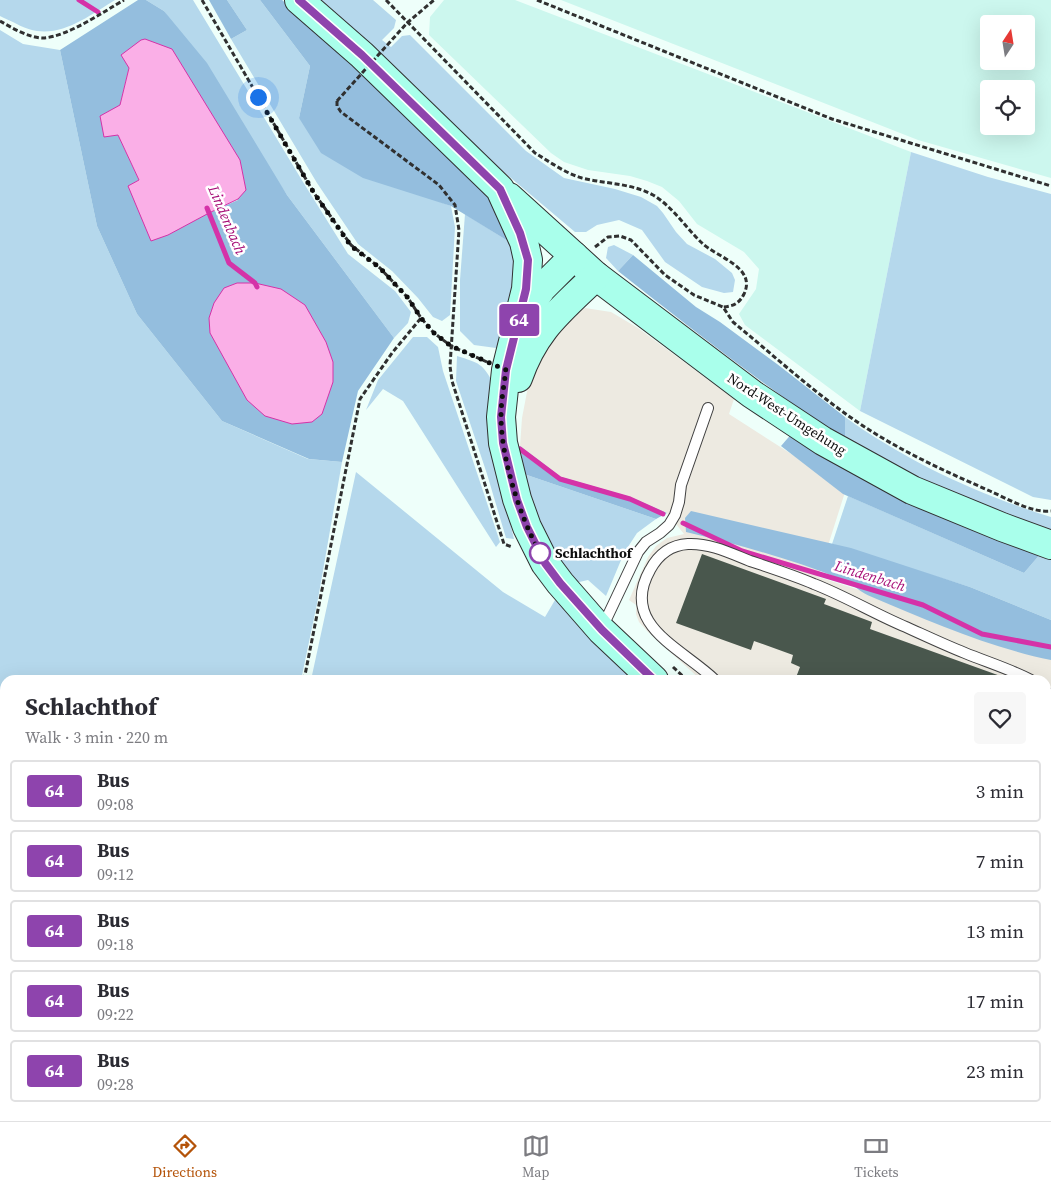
<!DOCTYPE html>
<html lang="en">
<head>
<meta charset="utf-8">
<style>
	:root { --surface:#fff; --page:#f7f7f7; --text:#2b2b33; --muted:#7c7c81; --line:#e1e1e2; --accent:#b45309 }
	body { margin:0; font-family:"Source Serif 4",serif; background:var(--page); color:var(--text); height:100vh; display:flex; flex-direction:column; font-size:19px; white-space:nowrap }
	* { box-sizing:border-box; margin:0 }
	p { font-size:16px; color:var(--muted) }
	.icon { flex:none; width:28px; height:28px; fill:none; stroke:currentColor; stroke-width:2; stroke-linecap:round; stroke-linejoin:round }
	.map { position:relative; flex:1; overflow:hidden }
	.panel { position:absolute; left:0px; top:675px; width:1051px; height:446px; display:flex; flex-direction:column; background:var(--surface); border-radius:15px 15px 0 0; box-shadow:0 5px 20px #0002 }
	.panel>* { flex:none }
	.badge { padding:0 10px; border-radius:4px; font-size:18px; line-height:32px }
	.needle { width:32px; rotate:12deg }
	.fabs { position:absolute; left:980px; top:15px; display:grid; gap:10px }
	.fabs a { display:grid; place-items:center; width:55px; height:55px; border-radius:5px; background:var(--surface); box-shadow:0 5px 20px #0002; font-size:25px }
	.you { position:absolute; width:25px; height:25px; margin:-12px; border:4px solid #fff; border-radius:50%; background:#1a73e8; box-shadow:0 0 0 8px #1a73e833 }
	.map>.badge { position:absolute; translate:-50% -50%; box-shadow:0 0 0 2px #fff }
	.round { display:grid; place-items:center; flex:none; width:52px; height:52px; border-radius:5px; background:var(--page) }
	.overview { display:flex; align-items:center; justify-content:space-between; height:85px; padding:0 25px }
	h1 { font-size:24px; font-weight:700; line-height:38px }
	ul { padding:0; list-style:none }
	li { display:flex; align-items:center; gap:15px; height:62px; margin:0 10px 8px; padding:0 15px; border:2px solid var(--line); border-radius:5px }
	li div { flex:1 }
	li b { display:block; font-size:19px }
	li em { font-style:normal }
	li .badge { min-width:55px; font-weight:700; text-align:center }
	.tabs { display:flex; justify-content:space-around; align-items:center; height:70px; border-top:1px solid var(--line); background:var(--surface); font-size:14px; color:var(--muted) }
	.tabs a { display:grid; justify-items:center; gap:2px }
	.tabs .on { color:var(--accent) }
	.map>svg:first-child { display:block }
	.industrial { fill:#edeae1 }
	.farmland { fill:#ccf7ee; fill-rule:evenodd }
	.green { fill:#b5d8ec }
	.forest { fill:#94bede; fill-rule:evenodd }
	.water { fill:#faafe7; stroke:#d532a8 }
	.lines { fill:none; stroke-linecap:round; stroke-linejoin:round }
	.stream { stroke:#d532a8; stroke-width:5 }
	.building { fill:#49574d }
	.service-casing { stroke:#414141; stroke-width:12 }
	.secondary-casing { stroke:#303030; stroke-width:30 }
	.path { stroke:#303030; stroke-width:3; stroke-dasharray:5 2.5; stroke-linecap:butt }
	.service { stroke:#fff; stroke-width:10 }
	.secondary { stroke:#a9ffeb; stroke-width:28 }
	.path-bridge { stroke:#303030; stroke-width:3; stroke-dasharray:5 2.5; stroke-linecap:butt }
	.line-casing { stroke:#fff; stroke-width:11 }
	.line { stroke:#8e44ad; stroke-width:8 }
	.walk { stroke:#0e0e0e; stroke-width:5; stroke-dasharray:0 9 }
	.stop-dot { fill:#fff; stroke:#8e44ad; stroke-width:2.5 }
	.labels { text-anchor:middle; stroke-width:5; stroke-linejoin:round; paint-order:stroke }
	.street-label { font-size:14px; fill:#0e0e0e; stroke:#fff }
	.stop-label { font-size:14px; font-weight:bold; fill:#0e0e0e; stroke:#fff; text-anchor:start }
	.water-label { font-size:15px; font-style:italic; fill:#a70f77; stroke:#fff }
</style>
</head>
<body>
<div class="map">
<svg width="1051" height="1121" viewBox="0 0 1051 1121">
	<rect width="100%" height="100%" fill="#eefffa"/>
	<g class="industrial">
		<polygon points="585,308 611,312 638,328 734,399 729,414 846,489 818,577 1051,650 1051,1116 1046,1111 1046,680 701,680 648,632 639,622 636,614 636,605 629,600 648,557 656,546 667,538 684,534 667,513 630,497 561,477 520,446 522,418 531,371 560,324"/>
		<polygon points="727,1116 1037,1116 1033,1121 725,1121"/>
	</g>
	<g class="farmland">
		<polygon points="444,0 515,0 911,152 860,411 745,325 739,314 756,289 759,269 744,252 697,224 679,201 662,187 647,181 630,176 588,170 564,162 551,153 429,35 430,17"/>
		<path d="M561,0H1051V178L918,140ZM989,24H1026V61H989ZM989,89H1026V126H989Z"/>
		<polygon points="0,804 5,806 5,1116 268,1116 268,1121 0,1121"/>
	</g>
	<g class="green">
		<path d="M0,0H115C92,14 65,35 37,31C26,30 14,22 4,18L0,16Z"/>
		<polygon points="146,0 193,0 303,182 348,254 395,291 411,312 408,323 394,338 287,195 164,11"/>
		<polygon points="227,0 260,0 310,66 299,118 432,199 451,206 455,227 450,315 442,321 433,317 418,298 392,271 358,244 317,183 231,39 247,30"/>
		<polygon points="316,0 373,0 396,20 394,28 382,40 391,47 402,36 410,35 526,151 564,178 615,189 641,197 657,206 663,213 676,232 687,244 715,259 732,273 735,280 733,292 724,293 702,287 665,262 642,230 619,220 597,225 586,232 575,232 466,140"/>
		<polygon points="0,30 23,44 60,50 97,226 137,314 222,421 308,459 342,462 318,599 301,680 5,680 5,789 0,788"/>
		<polygon points="911,152 988,177 1051,194 1051,500 1033,497 860,411"/>
		<polygon points="465,214 513,244 520,270 506,335 496,348 474,345 460,331 460,280"/>
		<polygon points="614,245 633,255 618,271 606,258 608,247"/>
		<polygon points="413,337 427,337 438,347 443,371 500,542 496,547 403,401 383,389 366,410 378,380"/>
		<path d="M457,356C479,363 483,363 494,385L504,497L514,539L506,538L487,474L456,381Z"/>
		<path d="M845,417C906,461 979,495 1051,517V533L913,476L845,439Z"/>
		<polygon points="356,472 503,592 545,617 555,600 605,649 634,680 311,680"/>
		<polygon points="524,474 656,519 637,533 624,553 606,596 588,580 575,583 564,568 551,543 535,519"/>
		<polygon points="848,496 1024,573 1042,552 1051,555 1051,620 970,587 832,544"/>
		<polygon points="282,1116 693,1116 691,1121 282,1121"/>
	</g>
	<g class="forest">
		<path d="M138,0H146L164,11L207,63L287,195L394,338L358,391L342,462L309,459L222,421L137,314L97,226L60,50ZM129,68L238,200L209,213L128,187L139,180L118,135L120,105Z"/>
		<polygon points="209,0 227,0 247,30 231,39"/>
		<polygon points="260,0 282,0 367,74 486,193 512,237 513,244 451,206 363,178 321,153 299,118 310,66"/>
		<path d="M633,255L696,307L720,322L777,364L845,417V439C766,388 692,329 618,271Z"/>
		<polygon points="794,431 1042,552 1024,573 843,494 781,446"/>
		<polygon points="520,446 561,477 630,497 667,513 656,519 524,474"/>
		<path d="M691,511L851,548L970,587L1051,620V660C991,648 929,621 872,597C861,593 853,584 843,580C792,559 739,545 686,532L685,518Z"/>
	</g>
	<g class="water">
		<polygon points="145,39 172,49 240,160 246,190 238,199 209,213 168,235 151,241 128,186 139,180 118,135 104,137 100,116 120,105 129,68 121,55 141,40"/>
		<polygon points="237,283 255,283 281,289 305,305 326,342 333,362 333,382 322,414 312,422 292,424 265,416 247,400 210,333 209,318 214,303 224,288"/>
	</g>
	<g class="lines">
		<g class="stream">
			<polyline points="79,0 98,12"/>
			<polyline points="207,208 229,263 255,283 257,287"/>
			<polyline points="520,449 560,479 630,499 663,514"/>
			<polyline points="683,523 742,551 923,605 982,634 1051,647"/>
		</g>
	</g>
	<polygon class="building" points="702,554 826,599 824,604 872,622 870,629 1006,678 1006,680 795,680 800,667 791,663 793,655 754,641 751,650 676,623"/>
	<g class="lines">
		<defs>
			<g id="service">
				<polyline points="602,628 638,552 646,542 660,533 669,525 675,515 679,502 681,485 708,408"/>
				<path d="M715,680C682,648 619,625 650,570C658,555 670,545 688,544C710,543 730,553 750,561C771,568 793,575 814,584C845,596 875,614 906,627C926,636 945,645 965,653C987,662 1010,669 1031,680"/>
				<polyline points="1046,692 1051,696"/>
			</g>
			<g id="secondary">
				<polyline points="299,0 362,55 500,189 524,242 528,260 526,289 506,370 501,417 503,443 517,499 527,527 545,563 560,583 601,630 654,680"/>
				<polyline points="509,197 596,276 752,394 823,441 912,490 1002,527 1051,545"/>
				<polyline points="524,315 542,288 574,256"/>
				<path d="M518,378C535,329 560,311 596,276"/>
				<polyline points="707,1121 709,1116"/>
			</g>
		</defs>
		<use href="#service" class="service-casing"/>
		<use href="#secondary" class="secondary-casing"/>
		<g class="path">
			<polyline points="202,0 314,193 351,245 380,268 408,298 421,318 434,333 451,346 487,362"/>
			<path d="M386,0L535,153C550,162 565,173 582,178C606,184 631,183 653,195C672,206 686,228 702,243C716,257 757,267 744,294C739,304 733,306 723,307"/>
			<polyline points="537,0 832,119 1051,186"/>
			<path d="M0,21C12,28 29,38 43,38C67,37 103,12 124,0"/>
			<polyline points="407,23 434,0"/>
			<polyline points="337,101 337,106 341,112 439,185 455,205 459,230 450,366 452,381 504,544 512,547"/>
			<path d="M595,247L608,237L620,236L631,240L665,275L694,295L723,307L733,322C778,359 822,400 871,431C909,455 949,473 990,491C1008,499 1031,513 1051,511"/>
			<polyline points="673,667 687,680"/>
			<polyline points="304,680 360,399 392,353 421,318"/>
			<polyline points="0,792 5,793"/>
			<polyline points="274,1116 274,1121"/>
		</g>
		<use href="#service" class="service"/>
		<use href="#secondary" class="secondary"/>
		<polyline class="path-bridge" points="337,101 407,23"/>
	</g>
	<g class="lines">
		<defs>
			<polyline id="line" points="299,0 362,55 500,189 520,233 528,260 526,289 506,370 501,417 503,443 517,500 527,527 545,563 560,583 602,630 654,680"/>
		</defs>
		<use href="#line" class="line-casing"/>
		<use href="#line" class="line"/>
		<path class="walk" d="M258,97L314,193L351,246L380,268L408,298L421,318L434,333L451,346L506,370C504,385 501,401 501,416C501,458 520,517 540,553"/>
	</g>
	<circle class="stop-dot" cx="540" cy="553" r="10"/>
	<g class="labels">
		<g class="street-label">
			<text transform="translate(787 414) rotate(33)" y="5">Nord-West-Umgehung</text>
		</g>
		<g class="stop-label">
			<text x="555" y="558">Schlachthof</text>
		</g>
		<g class="water-label">
			<text transform="translate(227 220) rotate(67)" y="5">Lindenbach</text>
			<text transform="translate(870 576) rotate(17)" y="5">Lindenbach</text>
		</g>
	</g>
</svg>
<div class="fabs">
<a><svg class="needle" viewBox="-14 -14 28 28"><path d="M0-13l5 13h-10z" fill="#e53935"/><path d="M0 13l5-13h-10z" fill="#7c7c81"/></svg></a>
<a><svg class="icon" aria-label="locate" viewBox="0 0 24 24"><circle cx="12" cy="12" r="6"/><path d="M12 2v4M12 18v4M2 12h4M18 12h4"/></svg></a>
</div>
<div class="you" style="left:258px;top:97px"></div>
<b class="badge" style="left:519px;top:320px;background:#8e44ad;color:#fff">64</b>
<section class="panel">
<div class="overview"><div><h1>Schlachthof</h1><p>Walk · 3 min · 220 m</p></div><a class="round"><svg class="icon" aria-label="heart" viewBox="0 0 24 24"><path d="M12 20l-8-8c-3-5 5-10 8-4 3-6 11-1 8 4z"/></svg></a></div>
<ul>
<li><span class="badge" style="background:#8e44ad;color:#fff">64</span><div><b>Bus</b><p>09:08</p></div><em>3 min</em></li>
<li><span class="badge" style="background:#8e44ad;color:#fff">64</span><div><b>Bus</b><p>09:12</p></div><em>7 min</em></li>
<li><span class="badge" style="background:#8e44ad;color:#fff">64</span><div><b>Bus</b><p>09:18</p></div><em>13 min</em></li>
<li><span class="badge" style="background:#8e44ad;color:#fff">64</span><div><b>Bus</b><p>09:22</p></div><em>17 min</em></li>
<li><span class="badge" style="background:#8e44ad;color:#fff">64</span><div><b>Bus</b><p>09:28</p></div><em>23 min</em></li>
</ul>
</section>
</div>
<nav class="tabs">
<a class="on"><svg class="icon" aria-label="directions" viewBox="0 0 24 24"><path d="M12 3l9 9-9 9-9-9zM9 14v-3h6M13 9l2 2-2 2"/></svg>Directions</a>
<a><svg class="icon" aria-label="map" viewBox="0 0 24 24"><path d="M3 6l6-2 6 2 6-2v14l-6 2-6-2-6 2zM9 4v14M15 6v14"/></svg>Map</a>
<a><svg class="icon" aria-label="tickets" viewBox="0 0 24 24"><path d="M3 7h18v10H3zM15 7v10"/></svg>Tickets</a>
</nav>
</body>
</html>
